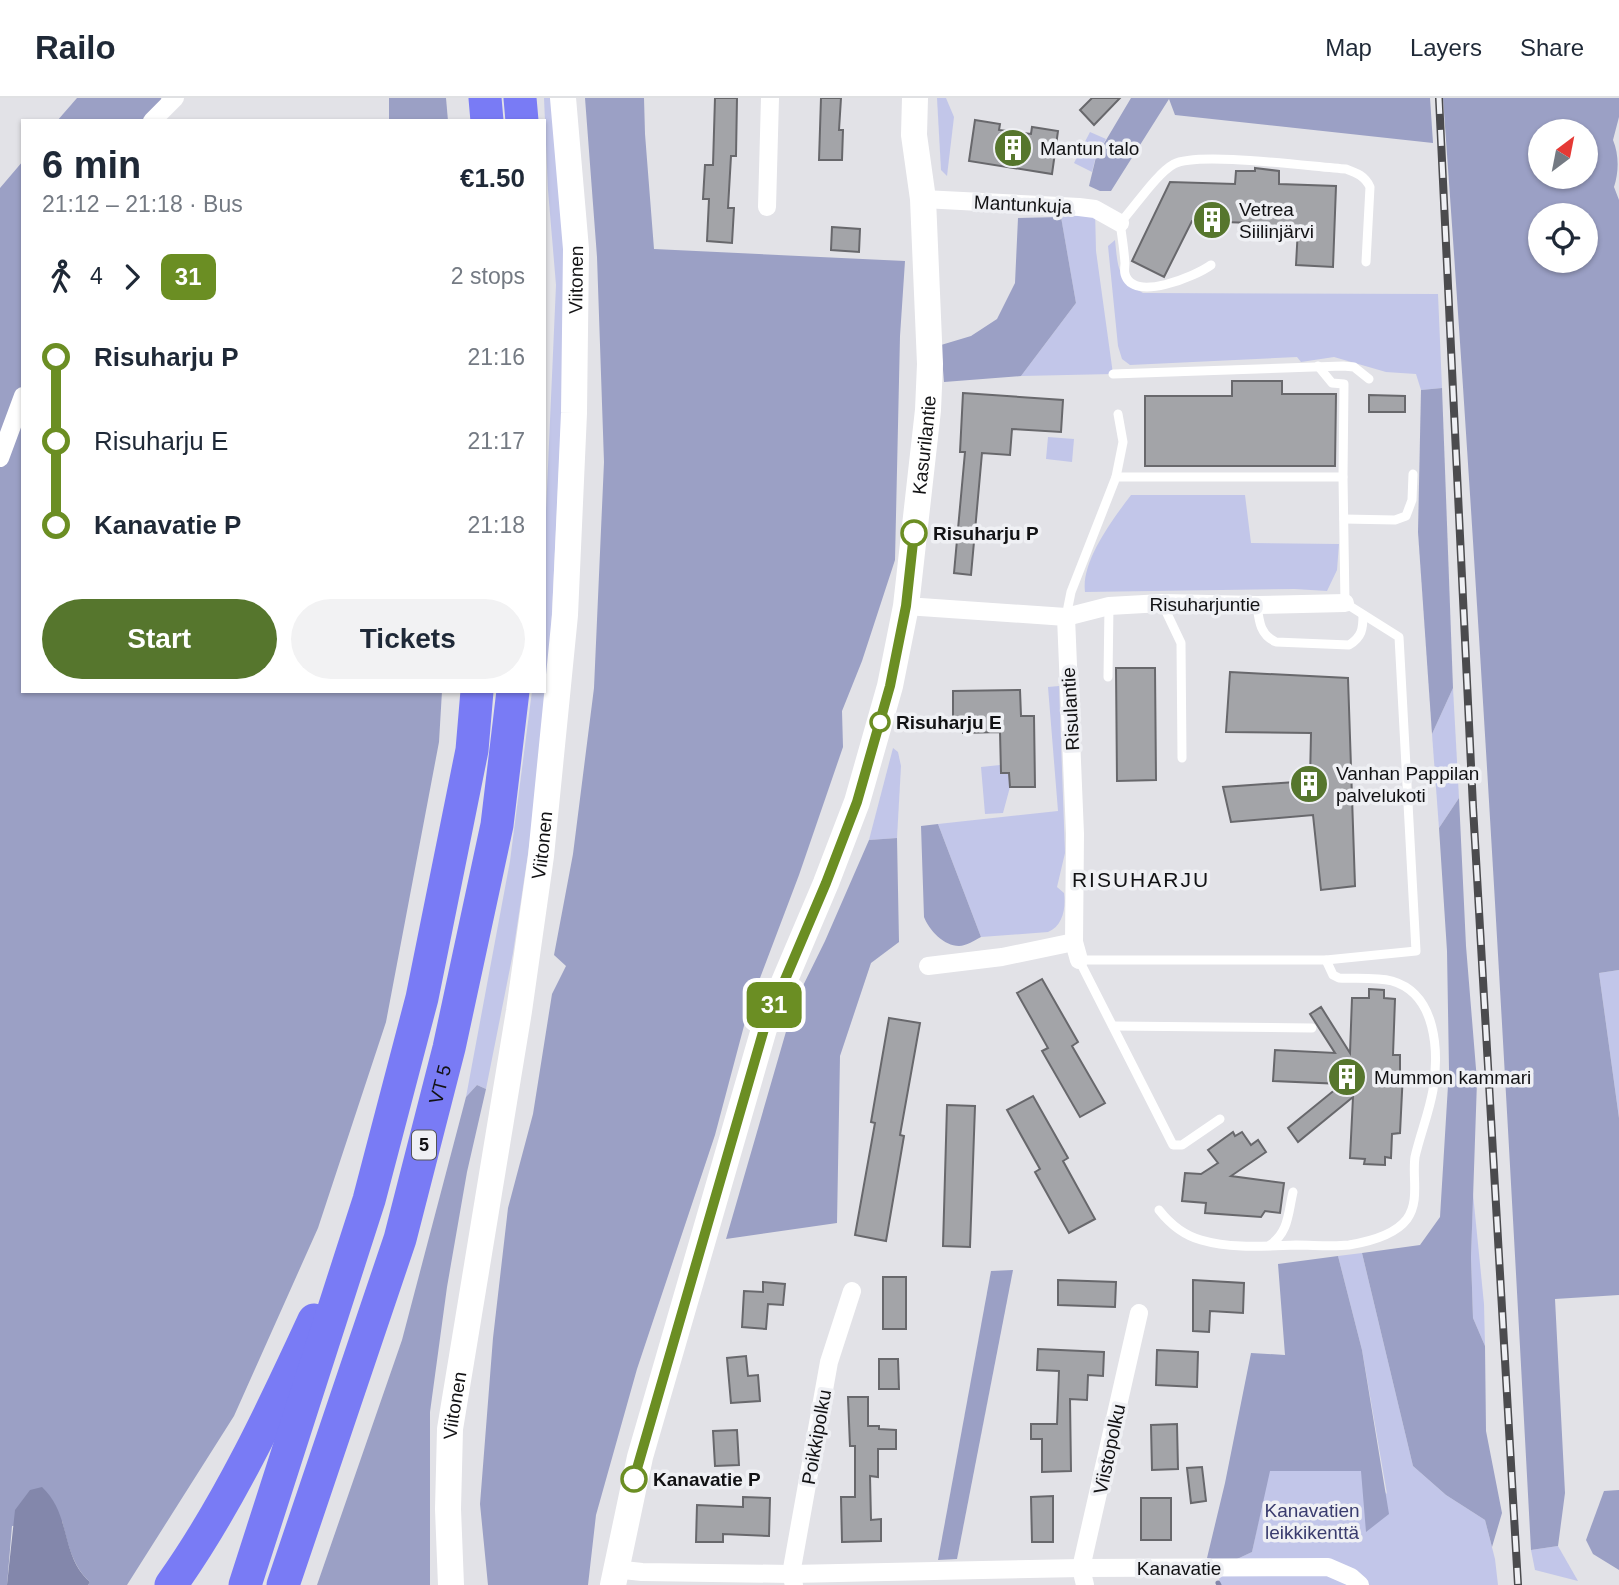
<!DOCTYPE html>
<html lang="en">
<head>
<meta charset="utf-8">
<style>
	:root { --surface:#fff; --page:#f2f2f3; --text:#1f2937; --muted:#747a83; --line:#e0e1e3; --accent:#56762d }
	body { margin:0; font-family:Helvetica,sans-serif; background:var(--page); color:var(--text); height:100vh; display:flex; flex-direction:column; font-size:26px; white-space:nowrap }
	* { box-sizing:border-box; margin:0 }
	p { font-size:23px; color:var(--muted) }
	.icon { flex:none; width:38px; height:38px; fill:none; stroke:currentColor; stroke-width:2; stroke-linecap:round; stroke-linejoin:round }
	.map { position:relative; flex:1; overflow:hidden }
	.sheet { position:absolute; left:21px; top:21px; width:525px; height:574px; display:flex; flex-direction:column; background:var(--surface); border-radius:0px; box-shadow:0 2px 5px #0004 }
	.sheet>* { flex:none }
	.badge { padding:0 14px; border-radius:10px; font-size:24px; line-height:46px }
	.needle { width:46px; rotate:32deg }
	.tools { position:absolute; left:1528px; top:21px; display:grid; gap:14px }
	.tools a { display:grid; place-items:center; width:70px; height:70px; border-radius:50%; background:var(--surface); box-shadow:0 2px 5px #0004; font-size:35px }
	.map>.badge { position:absolute; translate:-50% -50%; box-shadow:0 0 0 4px #fff }
	.legs { display:flex; align-items:center; gap:10px; height:77px; padding:0 21px; font-size:23px }
	.legs p { margin-inline-start:auto }
	.summary { display:flex; align-items:center; justify-content:space-between; height:119px; padding:0 21px }
	h1 { font-size:38px; font-weight:600; line-height:52px }
	.primary-button { display:flex; gap:14px; margin-top:auto; padding:14px 21px }
	.primary-button a { flex:1; height:80px; border-radius:42px; background:var(--accent); color:#fff; font-size:28px; font-weight:600; line-height:80px; text-align:center }
	.primary-button a+a { background:var(--page); color:var(--text) }
	ul { padding:0 21px; list-style:none }
	li { display:flex; align-items:center; gap:24px; height:84px; font-size:26px }
	li i { display:grid; place-items:center; width:10px; height:100%; margin:0 9px; background:currentColor }
	li i::after { content:''; width:18px; height:18px; margin:-9px; border:5px solid; border-radius:50%; background:var(--surface) }
	li p { margin-inline-start:auto }
	li:first-child i { background:linear-gradient(#0000 50%,currentColor 0) }
	li:last-child i { background:linear-gradient(currentColor 50%,#0000 0) }
	header { display:flex; align-items:center; gap:42px; box-sizing:border-box; height:98px; padding:0 35px; background:var(--surface); border-bottom:2px solid var(--line) }
	header strong { font-size:33px }
	nav { display:flex; gap:38px; margin-inline-start:auto; font-size:24px }
	.map>svg:first-child { display:block }
	.green { fill:#c2c6e9 }
	.forest { fill:#9ba0c5; fill-rule:evenodd }
	.water { fill:#8387ab }
	.lines { fill:none; stroke-linecap:round; stroke-linejoin:round }
	.stream { stroke:#8387ab; stroke-width:5 }
	.building { fill:#a3a4a8; stroke:#68686c; stroke-width:2 }
	.lane { stroke:#fff; stroke-width:9 }
	.street { stroke:#fff; stroke-width:18 }
	.secondary { stroke:#fff; stroke-width:26 }
	.highway { stroke:#797bf5; stroke-width:33 }
	.rail-casing { stroke:#4b4b4e; stroke-width:8 }
	.rail { stroke:#eff0f4; stroke-width:5; stroke-dasharray:16; stroke-linecap:butt }
	.line-1-casing { stroke:#fff; stroke-width:16 }
	.line-1 { stroke:#6b8e23; stroke-width:10 }
	.stop-1-dot { fill:#fff; stroke:#6b8e23; stroke-width:3.5 }
	.labels { text-anchor:middle; stroke-width:7; stroke-linejoin:round; paint-order:stroke }
	.shield { fill:#eff0f4; stroke:#545557; stroke-width:2 }
	.shield-label { font-size:18px; font-weight:bold; fill:#121214 }
	.poi-label { font-size:19px; fill:#121214; stroke:#eff0f4; text-anchor:start }
	.street-label { font-size:19px; fill:#121214; stroke:#eff0f4 }
	.stop-label { font-size:19px; font-weight:bold; fill:#121214; stroke:#eff0f4; text-anchor:start }
	.park-label { font-size:19px; fill:#3a3c6e; stroke:#eff0f4 }
	.neighbourhood-label { font-size:21px; letter-spacing:2px; fill:#121214; stroke:#eff0f4 }
</style>
</head>
<body>
<header>
<strong>Railo</strong>
<nav><a>Map</a><a>Layers</a><a>Share</a></nav>
</header>
<div class="map">
<svg width="1619" height="1487" viewBox="0 0 1619 1487">
	<rect width="100%" height="100%" fill="#e2e2e7"/>
	<g class="green">
		<polygon points="544,0 553,0 564,142 564,266 546,637 513,855 486,991 477,987 466,999 510,763 532,593 544,593 544,459 556,187 548,92"/>
		<polygon points="937,0 946,0 954,19 947,78 941,72"/>
		<polygon points="1090,34 1106,41 1096,58 1092,74 1074,65"/>
		<polygon points="1059,108 1095,111 1096,153 1113,276 1021,278 1076,205"/>
		<path d="M1115,142C1118,170 1117,180 1143,195L1438,196L1442,290L1421,292L1416,276L1386,274L1334,259L1301,264L1297,259L1130,267L1122,261L1118,248L1108,148Z"/>
		<polygon points="1048,339 1074,341 1072,364 1046,361"/>
		<path d="M1131,397H1245L1251,445L1339,446L1337,472L1327,493L1295,491L1085,494C1081,463 1113,421 1131,397Z"/>
		<path d="M1059,588L1065,755L1057,789L1064,795C1066,810 1063,828 1048,834L981,839L938,726L1058,713L1048,589Z"/>
		<polygon points="1453,590 1459,700 1439,730 1432,636"/>
		<polygon points="893,650 898,654 901,668 897,740 869,742"/>
		<polygon points="1000,667 1001,675 1009,675 1010,689 1003,715 985,716 981,669"/>
		<polygon points="1619,872 1619,1020 1599,875"/>
		<polygon points="1473,1096 1484,1206 1485,1248 1473,1220 1471,1159"/>
		<polygon points="1362,1155 1413,1368 1446,1397 1485,1422 1495,1461 1498,1487 1219,1487 1220,1469 1252,1454 1269,1373 1362,1373 1387,1396 1362,1252 1338,1158"/>
		<polygon points="1558,1448 1578,1483 1535,1472 1531,1452"/>
	</g>
	<g class="forest">
		<polygon points="77,0 161,0 160,13 156,23 57,23"/>
		<polygon points="389,0 446,0 448,23 389,23"/>
		<polygon points="585,0 644,0 645,36 654,151 905,163 900,238 895,462 862,563 842,613 843,649 799,777 749,909 715,1037 637,1271 596,1417 588,1487 488,1487 480,1406 493,1240 508,1110 533,1016 552,896 566,868 554,857 573,756 594,590 604,364 597,159"/>
		<polygon points="1131,0 1430,0 1433,45 1175,17 1169,1 1111,93 1100,93 1089,88 1096,59"/>
		<path d="M1443,0H1619V19L1613,42C1619,56 1619,74 1614,89L1619,102V872L1599,875L1619,1020V1197L1555,1201L1565,1395L1558,1448L1531,1452C1505,968 1478,484 1443,0ZM1540,33H1586V79H1540ZM1540,117H1586V163H1540Z"/>
		<path d="M23,63V593H442L439,644L386,924L318,1130L234,1318L127,1487H88L90,1484C72,1468 68,1445 62,1423L12,1428L7,1487H0V90Z"/>
		<polygon points="1061,119 1076,205 1021,278 944,284 941,247 971,238 997,221 1015,185 1018,120"/>
		<polygon points="1442,290 1453,590 1432,636 1418,434 1421,292"/>
		<polygon points="1459,700 1466,848 1477,983 1471,1159 1473,1220 1485,1248 1486,1333 1502,1415 1492,1449 1485,1422 1446,1397 1413,1368 1362,1155 1420,1147 1440,1119 1449,971 1447,853 1439,730"/>
		<path d="M938,726L981,839C975,842 966,848 959,848C944,848 929,832 924,819L921,728Z"/>
		<polygon points="897,740 899,844 871,865 840,958 837,1125 726,1141 794,906 825,843 869,742"/>
		<polygon points="477,987 486,991 467,1074 447,1189 430,1314 430,1487 317,1487 402,1242 466,999"/>
		<polygon points="1338,1158 1362,1252 1389,1416 1366,1434 1361,1373 1270,1373 1252,1454 1220,1469 1207,1460 1225,1385 1251,1255 1285,1257 1278,1166"/>
		<polygon points="1013,1172 957,1461 938,1462 991,1173"/>
		<polygon points="1619,1392 1619,1472 1593,1456 1586,1442 1604,1393"/>
	</g>
	<path class="water" d="M42,1389C72,1417 60,1458 90,1484L88,1487H7L15,1412L30,1392Z"/>
	<g class="lines">
		<polyline class="stream" points="1218,1485 1219,1487"/>
	</g>
	<g class="building">
		<polygon points="715,0 737,0 736,58 731,58 728,110 734,110 732,145 707,143 709,101 703,101 705,67 713,67"/>
		<polygon points="821,0 841,0 839,32 843,32 842,62 819,62"/>
		<polygon points="1092,0 1120,0 1094,27 1080,12"/>
		<polygon points="975,22 1000,26 999,32 1031,36 1032,29 1058,33 1052,76 969,63"/>
		<polygon points="1255,70 1279,73 1279,86 1336,88 1333,169 1296,167 1298,130 1254,129 1254,125 1192,123 1164,179 1132,163 1170,84 1235,86 1236,73 1255,73"/>
		<polygon points="832,129 860,131 859,154 831,152"/>
		<polygon points="1232,283 1282,283 1282,296 1336,296 1335,368 1145,368 1145,298 1232,298"/>
		<polygon points="963,295 1063,302 1061,334 1012,331 1010,357 982,355 971,477 954,475 965,354 960,354"/>
		<polygon points="1369,297 1405,298 1405,314 1369,314"/>
		<polygon points="1116,570 1155,570 1156,682 1117,683"/>
		<polygon points="1230,574 1348,580 1355,788 1321,792 1313,717 1231,724 1223,689 1310,683 1311,635 1226,634"/>
		<polygon points="1020,592 1021,618 1034,618 1035,689 1010,689 1009,675 1001,675 1000,634 963,635 963,623 953,623 953,593"/>
		<polygon points="1042,881 1078,944 1072,948 1105,1005 1080,1019 1042,953 1048,950 1017,895"/>
		<polygon points="1369,891 1384,892 1384,900 1395,901 1393,957 1400,957 1400,974 1403,974 1400,1035 1392,1036 1391,1060 1385,1059 1385,1067 1364,1066 1365,1061 1350,1060 1353,999 1298,1044 1288,1030 1342,986 1273,983 1275,952 1335,955 1310,916 1321,909 1350,955 1352,900 1369,900"/>
		<polygon points="889,920 920,925 900,1037 904,1038 886,1143 855,1137 875,1025 871,1024"/>
		<polygon points="1033,998 1068,1060 1063,1063 1095,1121 1069,1135 1035,1074 1040,1071 1007,1012"/>
		<polygon points="947,1007 975,1008 970,1149 943,1148"/>
		<polygon points="1233,1034 1235,1038 1242,1034 1251,1047 1258,1042 1266,1054 1231,1078 1284,1085 1280,1115 1265,1113 1261,1119 1205,1115 1206,1105 1182,1103 1185,1075 1201,1076 1218,1065 1208,1052"/>
		<rect x="883" y="1179" width="23" height="52"/>
		<polygon points="1058,1182 1116,1184 1115,1209 1058,1207"/>
		<polygon points="1193,1182 1244,1185 1243,1215 1210,1213 1209,1234 1193,1233"/>
		<polygon points="763,1184 785,1186 783,1207 768,1206 766,1231 742,1229 744,1193 763,1194"/>
		<polygon points="1038,1251 1104,1254 1103,1278 1088,1277 1087,1302 1070,1301 1071,1373 1042,1374 1042,1341 1031,1341 1031,1326 1057,1326 1059,1273 1037,1272"/>
		<polygon points="1157,1252 1198,1254 1197,1289 1156,1287"/>
		<polygon points="746,1258 748,1278 758,1277 760,1303 731,1305 727,1260"/>
		<polygon points="879,1261 898,1261 899,1291 879,1291"/>
		<polygon points="848,1299 868,1299 868,1328 879,1328 879,1331 896,1332 896,1351 878,1351 878,1379 870,1378 871,1422 881,1421 881,1443 842,1444 841,1399 855,1399 855,1348 850,1348"/>
		<polygon points="1177,1326 1178,1371 1152,1372 1151,1327"/>
		<polygon points="737,1332 739,1367 715,1368 713,1333"/>
		<polygon points="1202,1369 1206,1403 1191,1405 1187,1370"/>
		<polygon points="1053,1398 1053,1444 1032,1444 1031,1399"/>
		<polygon points="743,1399 770,1400 769,1438 723,1436 723,1444 696,1444 697,1407 743,1409"/>
		<rect x="1141" y="1400" width="30" height="42"/>
	</g>
	<g class="lines">
		<g class="lane">
			<path d="M1211,167C1196,178 1133,205 1125,176C1124,172 1125,168 1125,165C1124,152 1122,138 1120,125C1134,110 1157,75 1174,66C1198,53 1313,69 1346,71C1357,75 1365,78 1370,89L1366,164"/>
			<polyline points="1113,276 1343,268 1354,269 1369,281"/>
			<polyline points="1116,379 1343,379 1344,286 1332,285 1318,268"/>
			<polyline points="1344,421 1395,422 1406,418 1412,402 1413,376"/>
			<polyline points="1162,505 1181,545 1182,660"/>
			<path d="M1257,507C1259,523 1260,537 1276,544L1349,547C1362,539 1363,531 1363,517"/>
			<polyline points="1066,519 1071,494 1116,379 1123,344 1118,316"/>
			<polyline points="1108,579 1109,508"/>
			<polyline points="1113,928 1312,930"/>
			<polyline points="1220,1021 1182,1047 1173,1047 1079,862 1326,862 1416,853 1399,539 1345,505 1343,379"/>
			<path d="M1159,1112C1170,1126 1183,1137 1201,1142C1232,1151 1264,1148 1296,1147C1313,1147 1332,1149 1349,1147C1367,1144 1395,1137 1407,1121C1420,1103 1412,1079 1415,1059C1420,1037 1429,1015 1433,992C1439,954 1437,896 1392,883C1376,879 1356,881 1339,880L1333,877L1326,862"/>
			<path d="M1270,1147C1289,1134 1288,1115 1293,1094"/>
		</g>
		<g class="street">
			<polyline points="152,23 175,0"/>
			<polyline points="923,101 1079,109 1095,111 1120,125"/>
			<polyline points="767,109 770,0"/>
			<polyline points="0,360 23,298"/>
			<polyline points="906,508 1066,519 1075,736 1074,844 1079,862"/>
			<polyline points="1066,519 1109,508 1162,505 1257,507 1345,505"/>
			<polyline points="928,868 1002,859 1074,844"/>
			<polyline points="614,1471 642,1474 791,1476 1081,1470 1328,1469 1351,1479 1360,1487"/>
			<polyline points="794,1487 791,1476 829,1264 852,1193"/>
			<polyline points="1085,1487 1081,1470 1139,1215"/>
		</g>
		<g class="secondary">
			<path id="s1" d="M451,1487L448,1411L450,1331L519,913L541,758L565,517L574,315L576,151L563,0"/>
			<path id="s2" d="M613,1487L640,1359L764,931L826,785L857,704L890,588L906,508L928,312L930,266L923,101L914,37L915,0"/>
		</g>
		<g class="highway">
			<polyline points="485,0 487,23"/>
			<polyline points="520,0 522,23"/>
			<path d="M171,1487C228,1407 273,1311 314,1222"/>
			<polyline points="245,1487 369,1102 422,900 472,652 477,593"/>
			<path id="s3" d="M283,1487L400,1141L449,950L497,727L513,593"/>
		</g>
		<defs>
			<polyline id="rail" points="1439,0 1473,709 1518,1487"/>
		</defs>
		<use href="#rail" class="rail-casing"/>
		<use href="#rail" class="rail"/>
	</g>
	<g class="lines">
		<defs>
			<polyline id="line-1" points="634,1381 764,931 826,785 857,704 890,588 906,508 914,435"/>
		</defs>
		<use href="#line-1" class="line-1-casing"/>
		<use href="#line-1" class="line-1"/>
	</g>
	<defs>
		<symbol id="building-disc" viewBox="-11 -11 22 22"><circle r="9.5" fill="#56762d" stroke="#eff0f4"/><path d="M-4-6H4V6H1V3H-1V6H-4ZM-2.5-4.3h1.7v1.8h-1.7ZM.8-4.3h1.7v1.8H.8ZM-2.5-1h1.7V.8h-1.7ZM.8-1h1.7V.8H.8Z" fill="#fff"/></symbol>
	</defs>
	<g fill-rule="evenodd">
		<use href="#building-disc" x="991" y="28" width="44" height="44"/>
		<use href="#building-disc" x="1190" y="100" width="44" height="44"/>
		<use href="#building-disc" x="1287" y="664" width="44" height="44"/>
		<use href="#building-disc" x="1325" y="957" width="44" height="44"/>
	</g>
	<g class="stop-1-dot">
		<circle cx="914" cy="435" r="12"/>
		<circle cx="880" cy="624" r="9"/>
		<circle cx="634" cy="1381" r="12"/>
	</g>
	<g class="labels">
		<rect class="shield" x="412" y="1032.5" width="24" height="29" rx="5"/>
		<g class="shield-label">
			<text x="424" y="1053">5</text>
		</g>
		<g class="poi-label">
			<text x="1040" y="57">Mantun talo</text>
			<text x="1239" y="118">Vetrea<tspan x="1239" dy="22">Siilinjärvi</tspan></text>
			<text x="1336" y="682">Vanhan Pappilan<tspan x="1336" dy="22">palvelukoti</tspan></text>
			<text x="1374" y="986">Mummon kammari</text>
		</g>
		<g class="street-label">
			<text transform="translate(1023 106) rotate(3)" y="7">Mantunkuja</text>
			<text dy="7" stroke="none"><textPath href="#s1" startOffset="1314">Viitonen</textPath></text>
			<text dy="7" stroke="none"><textPath href="#s2" startOffset="1186">Kasurilantie</textPath></text>
			<text x="1205" y="513">Risuharjuntie</text>
			<text transform="translate(1070 611) rotate(-93)" y="7">Risulantie</text>
			<text dy="7" stroke="none"><textPath href="#s1" startOffset="747">Viitonen</textPath></text>
			<text dy="7" stroke="none"><textPath href="#s3" startOffset="525">VT 5</textPath></text>
			<text dy="7" stroke="none"><textPath href="#s1" startOffset="180">Viitonen</textPath></text>
			<text transform="translate(816 1339) rotate(-80)" y="7">Poikkipolku</text>
			<text transform="translate(1109 1351) rotate(-78)" y="7">Viistopolku</text>
			<text x="1179" y="1477">Kanavatie</text>
		</g>
		<g class="stop-label">
			<text x="933" y="442">Risuharju P</text>
			<text x="896" y="631">Risuharju E</text>
			<text x="653" y="1388">Kanavatie P</text>
		</g>
		<g class="park-label">
			<text x="1312" y="1419">Kanavatien<tspan x="1312" dy="22">leikkikenttä</tspan></text>
		</g>
		<g class="neighbourhood-label">
			<text x="1141" y="789">RISUHARJU</text>
		</g>
	</g>
</svg>
<div class="tools">
<a><svg class="needle" viewBox="-14 -14 28 28"><path d="M0-13l5 13h-10z" fill="#e53935"/><path d="M0 13l5-13h-10z" fill="#747a83"/></svg></a>
<a><svg class="icon" aria-label="locate" viewBox="0 0 24 24"><circle cx="12" cy="12" r="6"/><path d="M12 2v4M12 18v4M2 12h4M18 12h4"/></svg></a>
</div>
<b class="badge" style="left:774px;top:907px;background:#6b8e23;color:#fff">31</b>
<section class="sheet">
<div class="summary"><div><h1>6 min</h1><p>21:12 – 21:18 · Bus</p></div><b>€1.50</b></div>
<div class="legs"><svg class="icon" aria-label="walk" viewBox="0 0 24 24"><circle cx="13" cy="4" r="2"/><path d="M13 8l-2 6 4 7M11 14l-3 7M7 12l3-4h3l4 4"/></svg>4<svg class="icon" aria-label="forward" viewBox="0 0 24 24"><path d="M9 5l7 7-7 7"/></svg><b class="badge" style="background:#6b8e23;color:#fff">31</b><p>2 stops</p></div>
<ul>
<li><i style="color:#6b8e23"></i><b>Risuharju P</b><p>21:16</p></li>
<li><i style="color:#6b8e23"></i><span>Risuharju E</span><p>21:17</p></li>
<li><i style="color:#6b8e23"></i><b>Kanavatie P</b><p>21:18</p></li>
</ul>
<div class="primary-button"><a>Start</a><a>Tickets</a></div>
</section>
</div>
</body>
</html>
